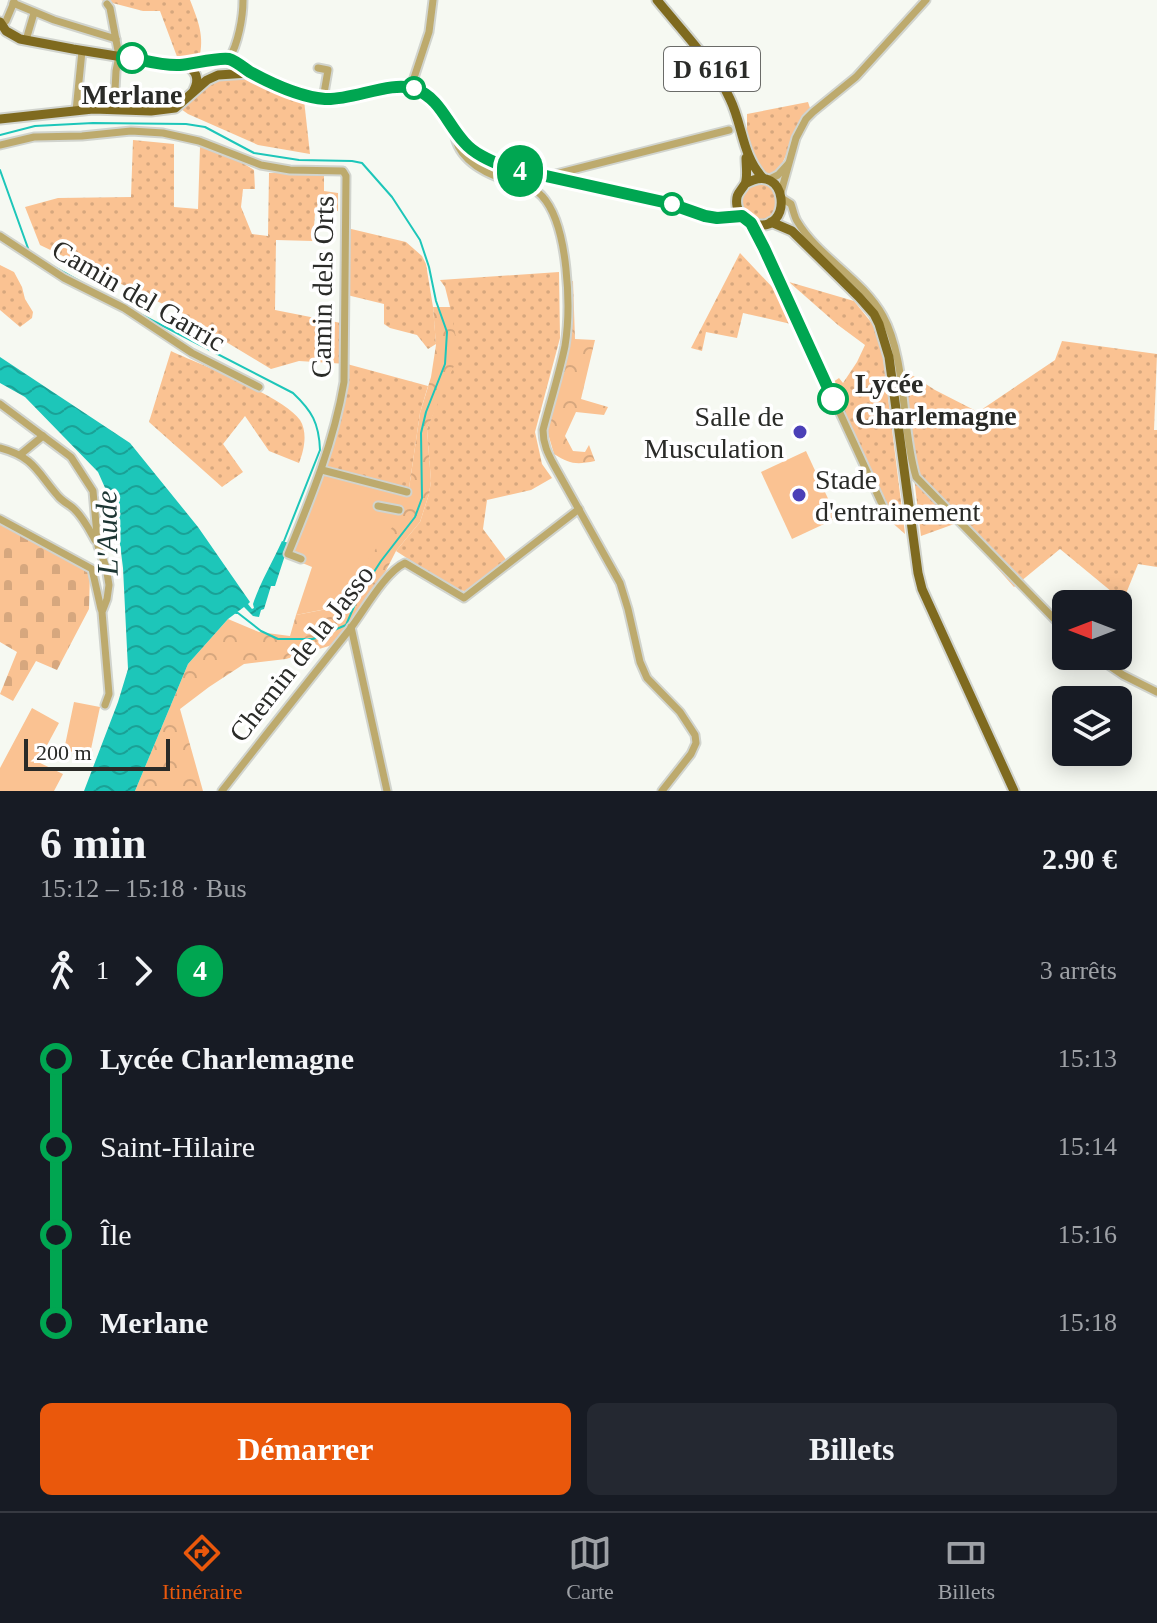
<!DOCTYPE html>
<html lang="fr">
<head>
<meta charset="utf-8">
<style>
	:root { --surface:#171b24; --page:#242831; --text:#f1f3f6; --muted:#9ea1a6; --line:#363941; --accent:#ea580c }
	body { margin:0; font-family:"Times New Roman",serif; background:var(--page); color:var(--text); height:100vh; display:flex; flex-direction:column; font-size:30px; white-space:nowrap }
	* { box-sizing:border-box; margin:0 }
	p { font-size:26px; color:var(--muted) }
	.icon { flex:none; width:44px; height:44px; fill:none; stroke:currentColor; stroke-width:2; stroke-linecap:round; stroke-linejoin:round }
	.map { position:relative; height:791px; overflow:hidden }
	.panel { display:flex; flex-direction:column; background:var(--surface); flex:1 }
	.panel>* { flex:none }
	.badge { padding:0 16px; border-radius:26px; font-size:28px; line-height:52px }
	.needle { width:52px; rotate:270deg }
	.controls { position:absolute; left:1052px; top:590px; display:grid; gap:16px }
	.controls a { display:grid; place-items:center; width:80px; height:80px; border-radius:12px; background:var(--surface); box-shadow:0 4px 20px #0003; font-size:40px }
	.scale { position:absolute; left:24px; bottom:20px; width:146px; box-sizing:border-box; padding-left:8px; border:4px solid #2a2b28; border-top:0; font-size:22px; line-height:28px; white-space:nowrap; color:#2a2b28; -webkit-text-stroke:6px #fff; paint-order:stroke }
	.map>.badge { position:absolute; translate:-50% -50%; box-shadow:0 0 0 4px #fff }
	.legs { display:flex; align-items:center; gap:12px; height:88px; padding:0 40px; font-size:26px }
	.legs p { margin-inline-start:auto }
	.headline { display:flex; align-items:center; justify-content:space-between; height:136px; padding:0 40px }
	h1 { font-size:44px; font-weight:700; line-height:60px }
	.action { display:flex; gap:16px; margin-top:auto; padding:16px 40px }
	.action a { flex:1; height:92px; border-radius:12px; background:var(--accent); color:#fff; font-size:32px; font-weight:700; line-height:92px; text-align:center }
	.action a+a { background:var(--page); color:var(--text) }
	ul { padding:0 40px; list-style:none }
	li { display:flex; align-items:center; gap:28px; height:88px; font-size:30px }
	li i { display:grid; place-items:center; width:12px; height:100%; margin:0 10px; background:currentColor }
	li i::after { content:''; width:20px; height:20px; margin:-10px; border:6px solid; border-radius:50%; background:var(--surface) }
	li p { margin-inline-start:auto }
	li:first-child i { background:linear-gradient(#0000 50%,currentColor 0) }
	li:last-child i { background:linear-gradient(currentColor 50%,#0000 0) }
	.dock { display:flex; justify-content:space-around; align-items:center; height:112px; border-top:2px solid var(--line); background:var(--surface); font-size:22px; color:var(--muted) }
	.dock a { display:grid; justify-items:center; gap:4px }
	.dock .selected { color:var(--accent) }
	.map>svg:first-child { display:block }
	.grass { fill:url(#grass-dots) }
	.forest { fill:url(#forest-crowns) }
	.cemetery { fill:url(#cemetery-stones) }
	.garden { fill:#fac292 }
	.water { fill:url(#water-waves) }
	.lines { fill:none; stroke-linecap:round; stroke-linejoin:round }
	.stream { stroke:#1dc6b9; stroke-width:2 }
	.minor-casing { stroke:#d1d4ce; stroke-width:11 }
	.major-casing { stroke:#d1d4ce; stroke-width:13 }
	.minor { stroke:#bdaa6d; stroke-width:7 }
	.major { stroke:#7f6a1f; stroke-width:9 }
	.line-1-casing { stroke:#fff; stroke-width:18 }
	.line-1 { stroke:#00a651; stroke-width:12 }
	.stop-1-dot { fill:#fff; stroke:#00a651; stroke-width:4 }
	.poi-dot { fill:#4b40b7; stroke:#fff; stroke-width:3 }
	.labels { text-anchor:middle; stroke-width:7; stroke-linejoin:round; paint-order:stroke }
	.shield { fill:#fff; stroke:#6a6b68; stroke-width:2 }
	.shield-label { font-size:26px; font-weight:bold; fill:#2a2b28 }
	.stop-label { font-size:28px; font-weight:bold; fill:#2a2b28; stroke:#fff }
	.street-label { font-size:28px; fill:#2a2b28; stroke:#fff }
	.poi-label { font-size:28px; fill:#2a2b28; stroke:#fff; text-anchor:end }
	.water-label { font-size:30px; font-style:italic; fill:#1d3633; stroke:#fff }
</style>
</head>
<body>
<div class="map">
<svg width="1157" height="791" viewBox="0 0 1157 791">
	<defs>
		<pattern id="grass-dots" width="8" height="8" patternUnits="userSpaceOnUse" patternTransform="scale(2)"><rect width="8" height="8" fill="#fac292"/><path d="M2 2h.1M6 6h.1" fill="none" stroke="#d6a77e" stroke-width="1.8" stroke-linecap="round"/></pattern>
		<pattern id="forest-crowns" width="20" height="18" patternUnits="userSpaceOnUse" patternTransform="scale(2)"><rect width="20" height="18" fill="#fac292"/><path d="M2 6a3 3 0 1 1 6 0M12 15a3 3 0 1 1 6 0" fill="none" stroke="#d6a77e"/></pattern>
		<pattern id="cemetery-stones" width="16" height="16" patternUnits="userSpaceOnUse" patternTransform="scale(2)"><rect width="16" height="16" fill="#fac292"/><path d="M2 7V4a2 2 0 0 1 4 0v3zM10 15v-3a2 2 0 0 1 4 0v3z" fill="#d6a77e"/></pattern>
		<pattern id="water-waves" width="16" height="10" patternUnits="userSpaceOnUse" patternTransform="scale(2)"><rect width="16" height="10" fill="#1dc6b9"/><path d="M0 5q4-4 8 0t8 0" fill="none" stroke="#1aa196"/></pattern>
	</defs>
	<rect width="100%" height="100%" fill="#f6f9f2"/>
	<g class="grass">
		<path d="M101,0H190C198,21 205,36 199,59L179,62L160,11H143Z"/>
		<polygon points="244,77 304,100 310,154 258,145 188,114 181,109 192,98 219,79"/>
		<polygon points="808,102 810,108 801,123 781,166 775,173 764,174 754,165 747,135 747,114"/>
		<polygon points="133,140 174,144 174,207 198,209 200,147 230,155 254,170 255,189 243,189 241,207 252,234 268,236 269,173 324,172 324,191 338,193 338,211 315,213 313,241 276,240 275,310 346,324 347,364 428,386 420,413 408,495 324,472 347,364 299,361 271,369 165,305 40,245 25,207 58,198 131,197"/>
		<path d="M767,182L778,192L775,214C758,228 732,213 742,193C745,189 749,186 752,183Z"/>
		<polygon points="347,228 406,242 422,256 426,264 433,307 436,344 428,349 417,335 390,328 384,324 384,304 347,295"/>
		<polygon points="740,253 774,289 791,324 743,313 737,338 706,332 702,351 691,348"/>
		<polygon points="0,265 14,272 22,287 25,299 33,312 32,318 20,327 0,310"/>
		<polygon points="559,272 560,338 535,432 542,464 552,478 531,490 487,500 483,529 507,561 465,591 456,590 396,551 420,522 429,494 431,481 427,429 434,411 450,307 445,287 440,280"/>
		<polygon points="789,282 854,301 875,327 883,357 905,534 881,513 824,388 839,378 843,383 857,362 865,345 838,325"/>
		<polygon points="1062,341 1157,354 1154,430 1157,430 1157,567 1138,564 1123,601 1060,549 1014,587 957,523 921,536 901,368 935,390 978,412 1055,360"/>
		<path d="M171,351C201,365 283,396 300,420C308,433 304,450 299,463L269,451L245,416L223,444L243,472L222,487L149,422Z"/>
	</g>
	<g class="forest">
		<path d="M573,281L575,339L595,340L581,399L608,407L604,415L576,412L565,436L573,451L585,452L589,445L595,461C576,465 570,464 554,454L547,430L554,386L565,346L566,282Z"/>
		<polygon points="433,307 450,307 456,338 456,361 427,429 431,481 429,494 420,522 396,551 369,604 348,633 329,646 286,659 244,664 209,687 180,709 203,791 135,791 188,664 228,619 259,632 290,636 296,615 332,608 408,495 420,413 431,377 436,345"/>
	</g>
	<polygon class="cemetery" points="0,521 90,570 89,609 57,670 36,661 13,701 0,694 17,652 0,642"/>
	<g class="garden">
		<polygon points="806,451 837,518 792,539 761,472"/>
		<polygon points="324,472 408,495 403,513 331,608 296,615 312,567 288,557"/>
		<polygon points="74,702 100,707 91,749 93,750 91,756 73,754 73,752 64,750"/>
		<polygon points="32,708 59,723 38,762 63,774 54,791 0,791 0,768"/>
	</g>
	<path class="water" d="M0,357L130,443L198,527L250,602L248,604L252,609L254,608L253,604C260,583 272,563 282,541L289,543L275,586H271L264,609L261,610L259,617L253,616L244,607L228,619L188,664L135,791H84L118,702L128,669L123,568L120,544L106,490L98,472L25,397L0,383Z"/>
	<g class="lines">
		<g class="stream">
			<polyline points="0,135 35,126 93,123 186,124 205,127 254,153 299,160 352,161 362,163 392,197 420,240 429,267 436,301 447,332 445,364 426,412 421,433 422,498 415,517 381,561 359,595 346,625 313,639 278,639 261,631 238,613 236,613"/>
			<polyline points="0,170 29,251"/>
			<polyline points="44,261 101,293"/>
			<path d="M138,313L293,393C312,411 319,423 320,450L284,541"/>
		</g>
		<defs>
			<g id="minor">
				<polyline points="13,3 54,20 116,39"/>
				<polyline points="107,4 110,8 119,56 116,71 114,109"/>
				<polyline points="2,24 6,21 14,2"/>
				<polyline points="26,40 34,13"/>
				<path d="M229,59C238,44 243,18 243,0"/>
				<polyline points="318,68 328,70 323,99"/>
				<polyline points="411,87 429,32 433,0"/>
				<polyline points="76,111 82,51"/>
				<path d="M454,130C456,159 483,173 509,181C520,185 534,187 542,196C569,225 571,309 565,346C559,375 550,403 543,430C543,444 548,454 554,465L620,583L628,609L640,662L647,678L680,712L695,735L696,743L691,754L662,791"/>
				<path d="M0,145L34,137L82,136L131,131L163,133L199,141L261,165L290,170L343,171L346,176L344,382C334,442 311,498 288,554L301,559"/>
				<polyline points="551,178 556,174 729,130"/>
				<polyline points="768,180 778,175 788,164"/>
				<polyline points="781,192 796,138 806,119 813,112 856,77 926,0"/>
				<path d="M783,199L791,204C793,209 794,216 797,221C819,258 862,278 883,316C907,360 901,428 916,477L1066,631"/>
				<polyline points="751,223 764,248 886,513"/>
				<polyline points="0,236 64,278 124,308 192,353 259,387"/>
				<polyline points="0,404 71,457 93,491 98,546 106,567 109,585 107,599 102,612 109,694 105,705"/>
				<path d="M0,448C34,457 37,472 58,496C62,501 68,504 73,508C83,517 89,529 95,540"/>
				<polyline points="21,454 43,436"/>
				<polyline points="322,470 407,492"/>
				<polyline points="378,506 399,510"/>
				<polyline points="0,519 92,569 101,609"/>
				<polyline points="351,627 387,791"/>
				<polyline points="1095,656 1123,675 1157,692"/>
				<path d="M222,791C264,737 307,683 350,629C364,611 385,572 405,563L464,598L579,509"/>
			</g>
			<g id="major">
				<path d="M657,0C682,31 713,62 730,99C743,126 742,156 763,178"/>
				<polyline points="0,22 6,31 20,39 73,49 172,65 229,59"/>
				<path d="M229,59C256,75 298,101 331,100C354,99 395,81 415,89C440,98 447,124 464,142C474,154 491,161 505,167L668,203L705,216L717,218L742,216"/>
				<path d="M185,64C196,71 200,78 194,90"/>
				<polyline points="0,119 93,109 151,111 175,108 207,80 218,75 249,73"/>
				<path d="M745,184C789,158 794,235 754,224C745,221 739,215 737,206C735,194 740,192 745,184C748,177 746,166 746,158"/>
				<polyline points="771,222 792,231 859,297 874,314 879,324 889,357 918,573 922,589 1014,791"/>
			</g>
		</defs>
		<use href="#minor" class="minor-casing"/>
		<use href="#major" class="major-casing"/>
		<use href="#minor" class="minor"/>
		<use href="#major" class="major"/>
	</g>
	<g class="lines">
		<defs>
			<path id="line-1" d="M132,58C147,61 164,66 180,65C192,64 219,57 229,59C236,61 244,68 250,72C272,84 299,97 325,99C351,101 392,80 415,89C440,98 447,124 464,142C474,154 491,161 505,167L668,203L705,216L717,218L742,216L751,223L764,248L833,399"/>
		</defs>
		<use href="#line-1" class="line-1-casing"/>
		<use href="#line-1" class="line-1"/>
	</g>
	<g class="stop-1-dot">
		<circle cx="132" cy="58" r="14"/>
		<circle cx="414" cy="88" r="10"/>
		<circle cx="672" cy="204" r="10"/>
		<circle cx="833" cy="399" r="14"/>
	</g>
	<g class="poi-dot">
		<circle cx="800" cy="432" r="8"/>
		<circle cx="799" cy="495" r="8"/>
	</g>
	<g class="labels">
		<rect class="shield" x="664" y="47" width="96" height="44" rx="6"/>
		<g class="shield-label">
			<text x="712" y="78">D 6161</text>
		</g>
		<g class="stop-label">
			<text x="132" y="104">Merlane</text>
			<text x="855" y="393" text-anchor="start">Lycée<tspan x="855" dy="32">Charlemagne</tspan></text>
		</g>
		<g class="street-label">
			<text transform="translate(322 287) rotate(-89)" y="10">Camin dels Orts</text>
			<text transform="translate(139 295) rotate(30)" y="10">Camin del Garric</text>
			<text transform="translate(301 653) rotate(-52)" y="10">Chemin de la Jasso</text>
		</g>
		<g class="poi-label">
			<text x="784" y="426">Salle de<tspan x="784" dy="32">Musculation</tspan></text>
			<text x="815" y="489" text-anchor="start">Stade<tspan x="815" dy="32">d'entrainement</tspan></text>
		</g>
		<g class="water-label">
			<text transform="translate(107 533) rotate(-91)" y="10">L'Aude</text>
		</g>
	</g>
</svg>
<div class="controls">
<a><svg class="needle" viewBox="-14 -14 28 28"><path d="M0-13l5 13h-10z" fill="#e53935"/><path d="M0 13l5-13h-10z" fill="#9ea1a6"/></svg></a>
<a><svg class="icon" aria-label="layers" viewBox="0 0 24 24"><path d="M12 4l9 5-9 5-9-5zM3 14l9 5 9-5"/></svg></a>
</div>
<div class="scale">200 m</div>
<b class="badge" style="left:520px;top:171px;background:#00a651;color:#fff">4</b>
</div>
<section class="panel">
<div class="headline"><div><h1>6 min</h1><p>15:12 – 15:18 · Bus</p></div><b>2.90 €</b></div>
<div class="legs"><svg class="icon" aria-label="walk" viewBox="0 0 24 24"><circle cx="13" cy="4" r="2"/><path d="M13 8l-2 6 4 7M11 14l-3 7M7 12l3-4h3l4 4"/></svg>1<svg class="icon" aria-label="forward" viewBox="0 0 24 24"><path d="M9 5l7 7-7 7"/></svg><b class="badge" style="background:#00a651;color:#fff">4</b><p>3 arrêts</p></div>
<ul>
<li><i style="color:#00a651"></i><b>Lycée Charlemagne</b><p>15:13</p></li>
<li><i style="color:#00a651"></i><span>Saint-Hilaire</span><p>15:14</p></li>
<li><i style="color:#00a651"></i><span>Île</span><p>15:16</p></li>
<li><i style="color:#00a651"></i><b>Merlane</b><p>15:18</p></li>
</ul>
<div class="action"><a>Démarrer</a><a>Billets</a></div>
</section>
<nav class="dock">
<a class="selected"><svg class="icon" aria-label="directions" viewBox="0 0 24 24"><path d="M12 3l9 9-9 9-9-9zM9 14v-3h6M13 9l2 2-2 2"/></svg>Itinéraire</a>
<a><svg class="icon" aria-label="map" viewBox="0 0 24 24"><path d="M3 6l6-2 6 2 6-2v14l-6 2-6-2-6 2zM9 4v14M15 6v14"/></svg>Carte</a>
<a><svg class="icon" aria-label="tickets" viewBox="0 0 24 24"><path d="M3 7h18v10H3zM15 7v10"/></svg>Billets</a>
</nav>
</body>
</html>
